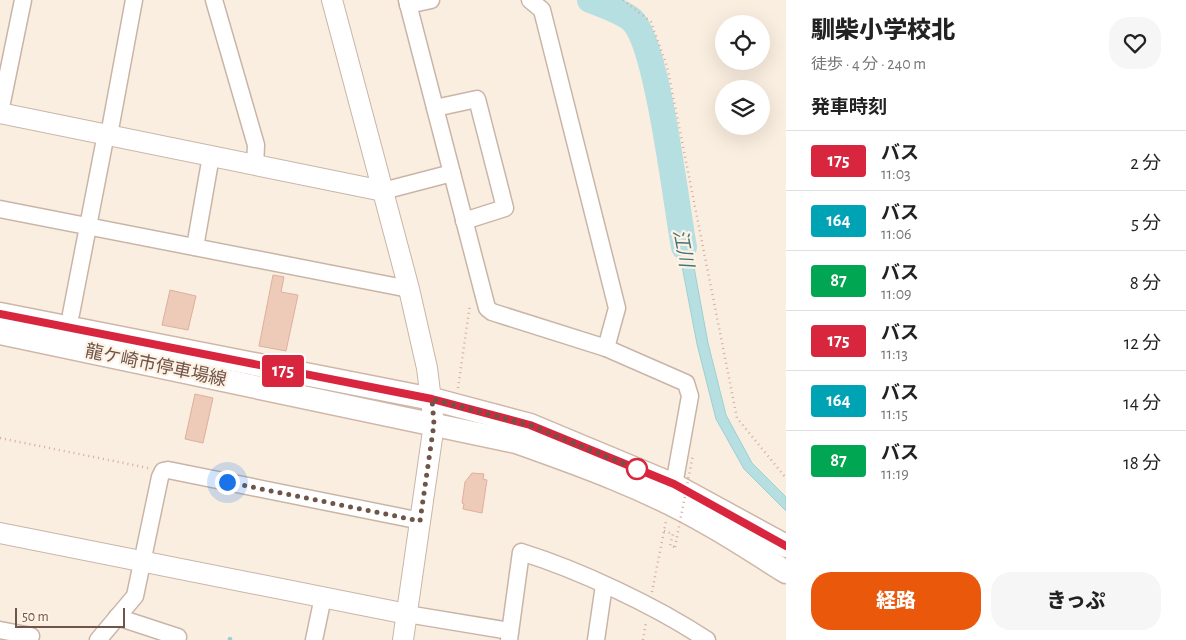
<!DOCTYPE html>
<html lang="ja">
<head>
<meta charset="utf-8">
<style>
	:root { --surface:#fff; --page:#f6f6f6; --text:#222; --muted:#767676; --line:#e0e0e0; --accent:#ea580c }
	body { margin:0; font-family:"Alegreya Sans","Noto Sans JP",sans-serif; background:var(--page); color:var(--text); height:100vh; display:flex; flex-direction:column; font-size:19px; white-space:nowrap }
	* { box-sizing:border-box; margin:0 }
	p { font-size:16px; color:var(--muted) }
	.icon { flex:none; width:28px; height:28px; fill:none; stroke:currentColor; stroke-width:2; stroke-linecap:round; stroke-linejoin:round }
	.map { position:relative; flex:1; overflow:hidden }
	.side { display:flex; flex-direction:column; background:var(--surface); width:400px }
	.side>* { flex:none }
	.badge { padding:0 10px; border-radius:4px; font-size:18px; line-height:32px }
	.tools { position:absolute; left:715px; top:15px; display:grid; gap:10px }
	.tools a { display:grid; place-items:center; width:55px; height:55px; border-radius:50%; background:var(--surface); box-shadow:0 5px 20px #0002; font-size:25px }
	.scale { position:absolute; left:15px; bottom:12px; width:110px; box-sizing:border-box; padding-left:5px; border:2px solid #6f5449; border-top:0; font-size:14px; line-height:18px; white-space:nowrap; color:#6f5449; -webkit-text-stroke:4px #fef2e5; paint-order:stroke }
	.you { position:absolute; width:25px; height:25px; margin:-12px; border:4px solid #fff; border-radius:50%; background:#1a73e8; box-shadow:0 0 0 8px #1a73e833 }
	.map>.badge { position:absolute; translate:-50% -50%; box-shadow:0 0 0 2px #fff }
	h2 { padding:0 25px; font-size:19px; line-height:45px }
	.round { display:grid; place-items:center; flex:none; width:52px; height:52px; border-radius:20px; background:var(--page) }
	.overview { display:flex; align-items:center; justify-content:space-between; height:85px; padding:0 25px }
	h1 { font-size:24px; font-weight:800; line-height:38px }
	.action { display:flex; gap:10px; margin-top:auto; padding:10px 25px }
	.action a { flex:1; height:58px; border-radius:20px; background:var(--accent); color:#fff; font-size:20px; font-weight:800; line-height:58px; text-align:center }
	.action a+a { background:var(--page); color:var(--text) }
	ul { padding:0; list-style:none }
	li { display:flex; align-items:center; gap:15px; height:60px; padding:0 25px; border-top:1px solid var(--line) }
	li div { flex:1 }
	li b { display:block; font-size:19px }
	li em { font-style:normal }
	li .badge { min-width:55px; font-weight:700; text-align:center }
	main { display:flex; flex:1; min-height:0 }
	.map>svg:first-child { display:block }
	.water { fill:#b6dfe2; stroke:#9dcfd3 }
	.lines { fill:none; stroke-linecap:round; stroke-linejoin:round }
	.stream { stroke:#9dcfd3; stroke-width:4.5 }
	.river { stroke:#b6dfe2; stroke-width:26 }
	.building { fill:#eecab9; stroke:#dfaf9b }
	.minor-casing { stroke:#c9b5a8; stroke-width:19 }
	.tertiary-casing { stroke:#c9b5a8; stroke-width:22 }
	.secondary-casing { stroke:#cfb6a8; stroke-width:25 }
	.path { stroke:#d2ad9d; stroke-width:2.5; stroke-dasharray:1 4; stroke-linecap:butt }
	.minor { stroke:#fff; stroke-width:16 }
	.tertiary { stroke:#fff; stroke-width:20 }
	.secondary { stroke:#fff; stroke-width:22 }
	.path-bridge { stroke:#d2ad9d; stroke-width:2.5; stroke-dasharray:1 4; stroke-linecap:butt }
	.line-casing { stroke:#fff; stroke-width:11 }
	.line { stroke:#d7263d; stroke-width:8 }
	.walk { stroke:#6f5449; stroke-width:5; stroke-dasharray:0 9 }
	.stop-dot { fill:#fff; stroke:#d7263d; stroke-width:2.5 }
	.labels { text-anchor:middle; stroke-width:4.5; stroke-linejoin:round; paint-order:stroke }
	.street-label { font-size:18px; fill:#6f5449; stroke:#fef2e5 }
	.water-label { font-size:19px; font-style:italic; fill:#42767b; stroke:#fef2e5 }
</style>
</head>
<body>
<main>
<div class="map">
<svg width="786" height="640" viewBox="0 0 786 640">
	<rect width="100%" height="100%" fill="#faeee0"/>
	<polygon class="water" points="684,213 708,343 726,415 752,463 786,497 786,511 744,469 716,419 697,344 672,214"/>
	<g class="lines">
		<polyline class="stream" points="230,640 230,639"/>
		<path class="river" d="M590,0C601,4 624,13 632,20C658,44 676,205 684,247"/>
	</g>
	<g class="building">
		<polygon points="273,275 284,277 281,292 298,295 286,351 259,346"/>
		<polygon points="170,290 196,296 188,330 162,325"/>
		<polygon points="195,394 213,398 203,443 185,439"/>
		<polygon points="472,473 484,474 483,479 487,480 482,513 463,509 464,504 462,503 465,482"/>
	</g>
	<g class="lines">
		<defs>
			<g id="minor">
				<polyline points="214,0 256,145 255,166"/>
				<polyline points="407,0 487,308 492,312 606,348 686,383 690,396 674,485"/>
				<polyline points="530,0 542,10 617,308 606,348"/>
				<polyline points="408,5 431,0"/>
				<polyline points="435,108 477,99 505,208 464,221"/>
				<polyline points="0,112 23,0"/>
				<polyline points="109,135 134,0"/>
				<polyline points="383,191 452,173"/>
				<polyline points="0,209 409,289"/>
				<polyline points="195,247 211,156"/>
				<polyline points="71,314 104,144"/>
				<polyline points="407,614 510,631"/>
				<polyline points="117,617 178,637"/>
				<polyline points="0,630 31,636"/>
				<polyline points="98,640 135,596 160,477 163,471 168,470 421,521"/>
				<polyline points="314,640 323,597"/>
				<path d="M509,640L521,552C579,570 656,606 707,640"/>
				<polyline points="596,640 604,585"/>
			</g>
			<g id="tertiary">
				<polyline points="332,0 409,289 427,368 434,424 403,640"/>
				<polyline points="0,113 383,191"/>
				<polyline points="0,533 407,614"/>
			</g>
			<g id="secondary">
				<polyline points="0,314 432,399 530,425 674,485 786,546"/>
				<path d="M0,333L516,442C581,465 648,489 708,524C735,539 760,556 786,572"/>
			</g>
		</defs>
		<use href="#minor" class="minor-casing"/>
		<use href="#tertiary" class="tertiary-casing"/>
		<use href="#secondary" class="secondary-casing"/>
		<g class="path">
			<polyline points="623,0 651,22 667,66 737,418 786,478"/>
			<polyline points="458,388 470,304"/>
			<polyline points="0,438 148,468"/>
			<polyline points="664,531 673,534 670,546 675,547"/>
			<polyline points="652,592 666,521"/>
			<polyline points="643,640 646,622"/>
		</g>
		<use href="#minor" class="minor"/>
		<use href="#tertiary" class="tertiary"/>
		<use href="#secondary" class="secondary"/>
		<polyline class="path-bridge" points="675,547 693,455"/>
	</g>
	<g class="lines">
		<defs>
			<polyline id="line" points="0,314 432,399 530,425 674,484 786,546"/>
		</defs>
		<use href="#line" class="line-casing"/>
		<use href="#line" class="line"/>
		<polyline class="walk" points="227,482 420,521 434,424 432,399 530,425 637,469"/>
	</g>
	<circle class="stop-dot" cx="637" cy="469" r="10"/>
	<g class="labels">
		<g class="street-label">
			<text transform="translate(156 365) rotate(12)" y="6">龍ケ崎市停車場線</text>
		</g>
		<g class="water-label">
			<text transform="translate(684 248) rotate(79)" y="7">江川</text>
		</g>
	</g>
</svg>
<div class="tools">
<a><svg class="icon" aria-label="locate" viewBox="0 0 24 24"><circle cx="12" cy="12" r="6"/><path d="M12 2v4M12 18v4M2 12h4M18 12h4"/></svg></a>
<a><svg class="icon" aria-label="layers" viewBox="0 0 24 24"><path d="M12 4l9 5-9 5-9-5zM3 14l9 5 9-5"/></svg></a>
</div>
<div class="scale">50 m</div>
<div class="you" style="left:227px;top:482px"></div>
<b class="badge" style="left:283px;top:371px;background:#d7263d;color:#fff">175</b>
</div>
<section class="side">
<div class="overview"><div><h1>馴柴小学校北</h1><p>徒歩 · 4 分 · 240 m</p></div><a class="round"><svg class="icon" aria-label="heart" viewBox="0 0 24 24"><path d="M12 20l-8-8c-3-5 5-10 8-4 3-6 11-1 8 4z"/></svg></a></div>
<h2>発車時刻</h2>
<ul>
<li><span class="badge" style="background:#d7263d;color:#fff">175</span><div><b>バス</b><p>11:03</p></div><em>2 分</em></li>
<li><span class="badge" style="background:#00a3b4;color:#fff">164</span><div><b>バス</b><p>11:06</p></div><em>5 分</em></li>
<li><span class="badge" style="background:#00a651;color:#fff">87</span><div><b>バス</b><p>11:09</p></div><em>8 分</em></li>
<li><span class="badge" style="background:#d7263d;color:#fff">175</span><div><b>バス</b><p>11:13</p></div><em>12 分</em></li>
<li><span class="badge" style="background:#00a3b4;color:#fff">164</span><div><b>バス</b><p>11:15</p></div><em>14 分</em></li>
<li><span class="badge" style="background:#00a651;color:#fff">87</span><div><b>バス</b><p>11:19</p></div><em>18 分</em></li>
</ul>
<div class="action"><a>経路</a><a>きっぷ</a></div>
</section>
</main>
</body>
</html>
